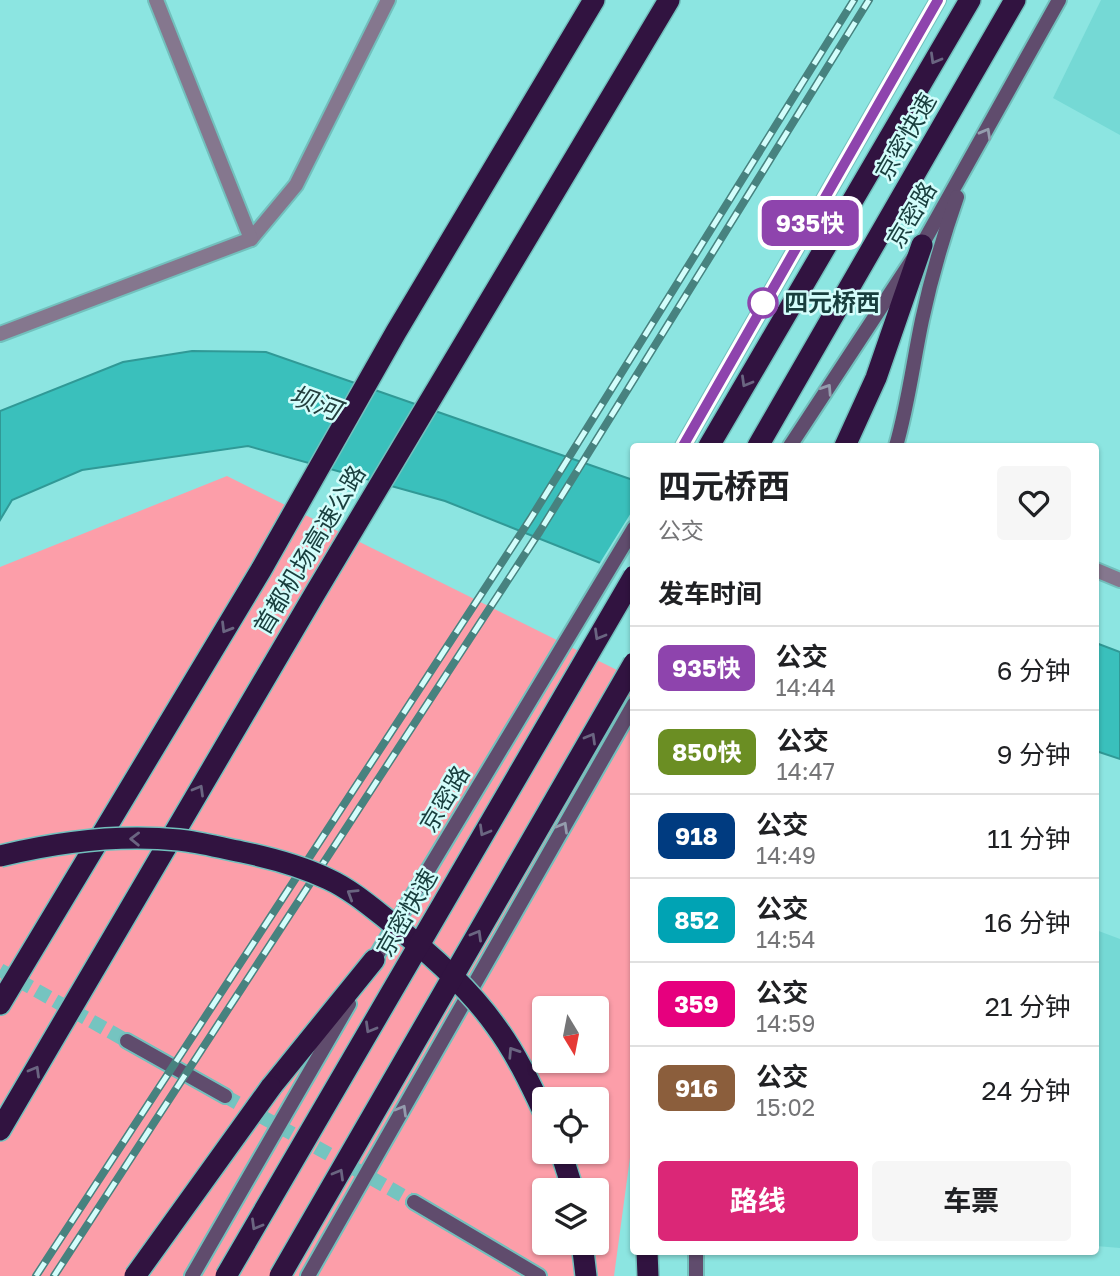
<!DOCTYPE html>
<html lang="zh">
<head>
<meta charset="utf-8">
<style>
	:root { --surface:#fff; --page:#f6f6f6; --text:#202124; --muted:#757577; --line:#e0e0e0; --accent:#db2777 }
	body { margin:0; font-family:"Golos Text","Noto Sans SC",sans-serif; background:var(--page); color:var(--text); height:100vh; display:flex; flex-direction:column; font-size:26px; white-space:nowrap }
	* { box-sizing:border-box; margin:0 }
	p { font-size:23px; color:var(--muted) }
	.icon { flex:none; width:38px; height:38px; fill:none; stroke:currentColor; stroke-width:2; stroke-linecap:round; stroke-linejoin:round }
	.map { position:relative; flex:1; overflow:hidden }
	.panel { position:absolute; left:630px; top:443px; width:469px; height:812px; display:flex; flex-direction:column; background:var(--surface); border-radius:7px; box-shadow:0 2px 5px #0004 }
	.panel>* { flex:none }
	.badge { padding:0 14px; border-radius:10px; font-size:24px; line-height:46px }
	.needle { width:46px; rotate:170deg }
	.buttons { position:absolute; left:532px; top:996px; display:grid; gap:14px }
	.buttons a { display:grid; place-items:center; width:77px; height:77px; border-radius:7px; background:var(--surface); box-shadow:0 2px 5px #0004; font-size:35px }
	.map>.badge { position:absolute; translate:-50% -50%; box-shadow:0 0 0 4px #fff }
	h2 { padding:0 28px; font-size:26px; line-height:63px }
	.round { display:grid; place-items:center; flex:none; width:74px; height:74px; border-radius:7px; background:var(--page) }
	.headline { display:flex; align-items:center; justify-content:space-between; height:119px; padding:0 28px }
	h1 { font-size:33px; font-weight:700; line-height:52px }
	.button { display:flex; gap:14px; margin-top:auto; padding:14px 28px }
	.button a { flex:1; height:80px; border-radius:7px; background:var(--accent); color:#fff; font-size:28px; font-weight:700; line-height:80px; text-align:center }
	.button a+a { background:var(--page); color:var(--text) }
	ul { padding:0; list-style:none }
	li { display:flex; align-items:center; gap:21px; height:84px; padding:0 28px; border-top:2px solid var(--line) }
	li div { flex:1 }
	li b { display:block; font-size:26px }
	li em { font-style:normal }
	li .badge { min-width:77px; font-weight:700; text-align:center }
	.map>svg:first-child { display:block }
	.built { fill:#75d9d5 }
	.green { fill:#fc9ea9; fill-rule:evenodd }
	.water { fill:#3ac0bc; stroke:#309996; stroke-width:2 }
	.pier { fill:#8ce5e1 }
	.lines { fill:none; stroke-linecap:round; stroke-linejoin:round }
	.secondary-tunnel { stroke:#75c4c0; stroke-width:14; stroke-dasharray:14 7; stroke-linecap:butt }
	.street-casing { stroke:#72c0bd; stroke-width:18 }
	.secondary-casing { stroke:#72c0bd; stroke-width:18 }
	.highway-casing { stroke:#72c0bd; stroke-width:24 }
	.street { stroke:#85778e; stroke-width:14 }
	.secondary { stroke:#604c6d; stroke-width:14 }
	.highway { stroke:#311340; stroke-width:21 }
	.rail-casing { stroke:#47827f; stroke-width:8 }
	.rail { stroke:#d3fdfb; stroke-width:5; stroke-dasharray:16; stroke-linecap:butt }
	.highway-bridge-casing { stroke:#72c0bd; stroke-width:24; stroke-linecap:butt }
	.highway-bridge { stroke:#311340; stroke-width:21 }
	.oneway { stroke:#6a6581 }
	.oneway2 { stroke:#949cad }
	.line-casing { stroke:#fff; stroke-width:16 }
	.line { stroke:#8e44ad; stroke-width:10 }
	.stop-dot { fill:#fff; stroke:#8e44ad; stroke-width:3.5 }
	.labels { text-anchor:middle; stroke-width:5; stroke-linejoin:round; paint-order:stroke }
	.street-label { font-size:24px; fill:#183e3d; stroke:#d3fdfb }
	.stop-label { font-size:24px; font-weight:bold; fill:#183e3d; stroke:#d3fdfb; text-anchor:start }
	.water-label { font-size:26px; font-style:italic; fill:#233f3e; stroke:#d3fdfb }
</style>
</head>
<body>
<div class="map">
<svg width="1120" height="1276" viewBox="0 0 1120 1276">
	<rect width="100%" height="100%" fill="#8ce5e1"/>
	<g class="built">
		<polygon points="1101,0 1120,0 1120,135 1053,98"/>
		<polygon points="1096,930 1120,939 1120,1248 1096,1246"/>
	</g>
	<path class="green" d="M227,476L633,678L634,1128L614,1276H0V567ZM544,1008H597V1060H544ZM544,1099H597V1152H544ZM544,1190H597V1242H544Z"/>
	<g class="water">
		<polygon points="192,351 266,352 633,480 633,576 445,501 248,446 82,470 12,500 0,520 0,411 123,362"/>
		<polygon points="1096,643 1120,652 1120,759 1096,751"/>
	</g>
	<polygon class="pier" points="634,508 634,580 598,566"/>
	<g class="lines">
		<g class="secondary-tunnel">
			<polyline points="0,970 127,1041"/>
			<polyline points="225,1096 414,1202"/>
		</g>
		<defs>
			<g id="street">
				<polyline points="251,239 296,185 388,0"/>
				<polyline points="0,334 251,239 156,0"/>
				<polyline points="1096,570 1120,580"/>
			</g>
			<g id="secondary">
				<polyline points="683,446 938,0"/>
				<polyline points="790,446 922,245 1059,0"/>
				<path d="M896,446C908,405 913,363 922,320C931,278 943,237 957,197"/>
				<polyline points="371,965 634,528"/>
				<polyline points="127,1041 225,1096"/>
				<polyline points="414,1202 539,1276"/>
				<polyline points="696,1251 696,1276"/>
				<polyline points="192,1276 349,1004"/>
				<polyline points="308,1276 634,704"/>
			</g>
			<g id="highway">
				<polyline points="709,446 970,0"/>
				<polyline points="758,446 1015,0"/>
				<polyline points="845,446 876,378 922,245"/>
				<polyline points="0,1004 261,570 396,332 594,0"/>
				<polyline points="271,1087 374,960"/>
				<polyline points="0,1130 314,595 669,0"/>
				<polyline points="561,1152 573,1190"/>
				<polyline points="582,1242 586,1276"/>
				<polyline points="647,1251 648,1276"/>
			</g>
		</defs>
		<use href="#street" class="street-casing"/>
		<use href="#secondary" class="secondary-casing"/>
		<use href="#highway" class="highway-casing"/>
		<use href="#street" class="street"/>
		<use href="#secondary" class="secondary"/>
		<use href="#highway" class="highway"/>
		<defs>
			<g id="rail">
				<polyline points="36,1276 531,518 854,0"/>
				<polyline points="54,1276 540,531 869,0"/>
			</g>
		</defs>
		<use href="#rail" class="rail-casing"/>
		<use href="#rail" class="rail"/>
		<defs>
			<g id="highway-bridge">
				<path d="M0,856C57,842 120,834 179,840C200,842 221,848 242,852C271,858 301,866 328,879C350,889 370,906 389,921C426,950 468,987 495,1025C515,1052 530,1083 544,1113"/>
				<polyline points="135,1276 271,1087"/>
				<polyline points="226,1276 634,576"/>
				<polyline points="280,1276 634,663"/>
			</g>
		</defs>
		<use href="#highway-bridge" class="highway-bridge-casing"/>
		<use href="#highway-bridge" class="highway-bridge"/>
	</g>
	<defs><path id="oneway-chevron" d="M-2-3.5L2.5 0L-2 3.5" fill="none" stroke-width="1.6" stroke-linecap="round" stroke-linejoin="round" transform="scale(1.75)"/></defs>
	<g class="oneway">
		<use href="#oneway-chevron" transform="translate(935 59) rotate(120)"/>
		<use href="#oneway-chevron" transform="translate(746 382) rotate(120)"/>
		<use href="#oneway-chevron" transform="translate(226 628) rotate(121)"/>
		<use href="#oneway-chevron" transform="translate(599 635) rotate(120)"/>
		<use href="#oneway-chevron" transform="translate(591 738) rotate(-60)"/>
		<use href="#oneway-chevron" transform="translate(199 790) rotate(-60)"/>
		<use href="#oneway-chevron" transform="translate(484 831) rotate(120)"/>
		<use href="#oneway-chevron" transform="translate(135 839) rotate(-179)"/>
		<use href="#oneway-chevron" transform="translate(352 894) rotate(-148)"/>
		<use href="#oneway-chevron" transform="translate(477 935) rotate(-60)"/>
		<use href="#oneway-chevron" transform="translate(370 1028) rotate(120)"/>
		<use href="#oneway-chevron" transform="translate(513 1052) rotate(-123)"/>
		<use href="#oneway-chevron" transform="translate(35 1071) rotate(-60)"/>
		<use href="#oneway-chevron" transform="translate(339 1174) rotate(-60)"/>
		<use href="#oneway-chevron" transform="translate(256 1225) rotate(120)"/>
	</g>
	<g class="oneway2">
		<use href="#oneway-chevron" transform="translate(986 133) rotate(-61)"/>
		<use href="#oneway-chevron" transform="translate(827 389) rotate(-57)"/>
		<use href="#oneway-chevron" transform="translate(563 827) rotate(-60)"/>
		<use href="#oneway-chevron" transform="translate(402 1110) rotate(-60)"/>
	</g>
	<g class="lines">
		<defs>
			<polyline id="line" points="683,446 938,0"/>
		</defs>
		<use href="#line" class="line-casing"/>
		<use href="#line" class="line"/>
	</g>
	<circle class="stop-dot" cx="763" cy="303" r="14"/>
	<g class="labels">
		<g class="street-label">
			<text transform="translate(906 137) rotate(-60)" y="8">京密快速</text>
			<text transform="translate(912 215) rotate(-59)" y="8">京密路</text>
			<text transform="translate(310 550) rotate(-59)" y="8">首都机场高速公路</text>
			<text transform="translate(445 799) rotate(-59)" y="8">京密路</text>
			<text transform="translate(407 913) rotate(-60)" y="8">京密快速</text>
		</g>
		<g class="stop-label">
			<text x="784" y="311">四元桥西</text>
		</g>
		<g class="water-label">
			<text transform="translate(315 403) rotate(20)" y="9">坝河</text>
		</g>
	</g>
</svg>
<div class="buttons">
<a><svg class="needle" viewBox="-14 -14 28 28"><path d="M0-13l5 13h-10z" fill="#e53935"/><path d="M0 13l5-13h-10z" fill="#757577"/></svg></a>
<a><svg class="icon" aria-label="locate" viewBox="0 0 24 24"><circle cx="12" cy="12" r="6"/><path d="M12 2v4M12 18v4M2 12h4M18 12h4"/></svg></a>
<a><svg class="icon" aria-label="layers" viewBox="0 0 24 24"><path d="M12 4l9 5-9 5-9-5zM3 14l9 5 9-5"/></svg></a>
</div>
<b class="badge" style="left:810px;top:223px;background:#8e44ad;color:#fff">935快</b>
<section class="panel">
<div class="headline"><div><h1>四元桥西</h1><p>公交</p></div><a class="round"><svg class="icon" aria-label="heart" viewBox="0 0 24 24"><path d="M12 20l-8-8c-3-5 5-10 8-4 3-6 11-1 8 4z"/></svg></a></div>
<h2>发车时间</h2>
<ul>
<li><span class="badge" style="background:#8e44ad;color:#fff">935快</span><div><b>公交</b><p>14:44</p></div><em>6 分钟</em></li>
<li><span class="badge" style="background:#6b8e23;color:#fff">850快</span><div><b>公交</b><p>14:47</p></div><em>9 分钟</em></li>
<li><span class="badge" style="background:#003b80;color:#fff">918</span><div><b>公交</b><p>14:49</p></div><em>11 分钟</em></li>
<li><span class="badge" style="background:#00a3b4;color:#fff">852</span><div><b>公交</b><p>14:54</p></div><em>16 分钟</em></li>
<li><span class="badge" style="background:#e6007e;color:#fff">359</span><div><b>公交</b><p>14:59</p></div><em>21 分钟</em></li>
<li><span class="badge" style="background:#8b5e3c;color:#fff">916</span><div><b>公交</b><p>15:02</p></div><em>24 分钟</em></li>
</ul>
<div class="button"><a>路线</a><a>车票</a></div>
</section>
</div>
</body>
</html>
